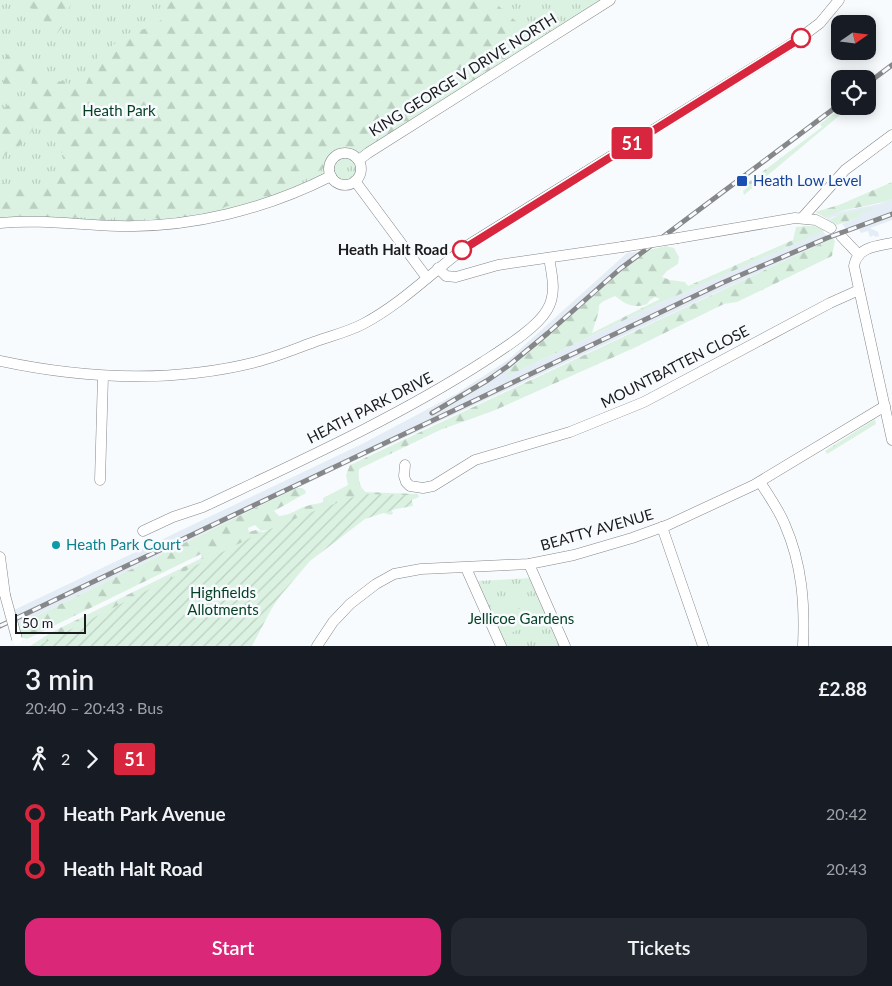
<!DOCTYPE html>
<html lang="en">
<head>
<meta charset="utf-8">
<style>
	:root { --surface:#171b24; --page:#242831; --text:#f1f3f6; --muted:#9ea1a6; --accent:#db2777 }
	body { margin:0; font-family:Lato,sans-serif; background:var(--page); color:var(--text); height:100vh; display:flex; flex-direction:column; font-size:19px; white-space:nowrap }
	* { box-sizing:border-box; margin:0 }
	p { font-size:16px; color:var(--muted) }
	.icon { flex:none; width:28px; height:28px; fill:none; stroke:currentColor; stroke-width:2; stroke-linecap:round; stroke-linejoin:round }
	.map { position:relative; height:646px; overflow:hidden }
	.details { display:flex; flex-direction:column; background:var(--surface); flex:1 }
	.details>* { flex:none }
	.badge { padding:0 10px; border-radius:4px; font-size:18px; line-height:32px }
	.needle { width:32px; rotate:76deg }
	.tools { position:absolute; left:831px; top:15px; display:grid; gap:10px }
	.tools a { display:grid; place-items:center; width:45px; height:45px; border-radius:10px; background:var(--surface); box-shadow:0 2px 12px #0003; font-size:25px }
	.scale { position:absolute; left:15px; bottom:12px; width:71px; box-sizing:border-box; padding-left:5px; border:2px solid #1a1b1c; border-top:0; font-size:14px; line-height:18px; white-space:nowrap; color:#1a1b1c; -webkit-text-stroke:4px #f8fbfe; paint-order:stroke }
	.map>.badge { position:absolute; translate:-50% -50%; box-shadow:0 0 0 2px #fff }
	.legs { display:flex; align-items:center; gap:8px; height:55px; padding:0 25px; font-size:16px }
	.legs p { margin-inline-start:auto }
	.headline { display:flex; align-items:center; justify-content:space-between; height:85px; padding:0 25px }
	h1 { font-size:28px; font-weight:600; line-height:38px }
	.primary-button { display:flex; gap:10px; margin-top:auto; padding:10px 25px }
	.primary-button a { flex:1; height:58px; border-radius:15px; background:var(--accent); color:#fff; font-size:20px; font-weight:600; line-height:58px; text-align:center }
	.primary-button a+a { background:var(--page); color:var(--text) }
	ul { padding:0 25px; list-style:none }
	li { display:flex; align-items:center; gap:18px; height:55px; font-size:19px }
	li i { display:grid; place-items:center; width:8px; height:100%; margin:0 6px; background:currentColor }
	li i::after { content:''; width:12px; height:12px; margin:-6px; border:4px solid; border-radius:50%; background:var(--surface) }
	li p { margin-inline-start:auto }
	li:first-child i { background:linear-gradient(#0000 50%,currentColor 0) }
	li:last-child i { background:linear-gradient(currentColor 50%,#0000 0) }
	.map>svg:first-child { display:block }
	.built { fill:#e4ecf5 }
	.grass { fill:url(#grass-tufts) }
	.forest { fill:url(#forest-firs); fill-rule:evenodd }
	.garden { fill:url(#garden-furrows) }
	.pitch { fill:#dbf2e2 }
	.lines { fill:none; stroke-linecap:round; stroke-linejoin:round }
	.minor-casing { stroke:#85888b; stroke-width:11 }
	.minor { stroke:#fff; stroke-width:10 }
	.rail-casing { stroke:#868789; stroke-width:5 }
	.rail { stroke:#f8fbfe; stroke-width:3; stroke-dasharray:9; stroke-linecap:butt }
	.minor-bridge-casing { stroke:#85888b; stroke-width:11; stroke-linecap:butt }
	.minor-bridge { stroke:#fff; stroke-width:10 }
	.line-1-casing { stroke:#fff; stroke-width:11 }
	.line-1 { stroke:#d7263d; stroke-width:8 }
	.stop-1-dot { fill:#fff; stroke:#d7263d; stroke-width:2.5 }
	.transit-dot { fill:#1a4fb4; stroke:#f8fbfe; stroke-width:2 }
	.culture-dot { fill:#0f9aa8; stroke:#f8fbfe; stroke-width:2 }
	.labels { text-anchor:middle; stroke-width:5; stroke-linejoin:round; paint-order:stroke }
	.street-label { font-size:15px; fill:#1a1b1c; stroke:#f8fbfe }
	.park-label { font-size:15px; fill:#053f23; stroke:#f8fbfe }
	.transit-label { font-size:15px; fill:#164399; stroke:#f8fbfe; text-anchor:start }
	.stop-label { font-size:15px; font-weight:bold; fill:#1a1b1c; stroke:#f8fbfe; text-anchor:end }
	.culture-label { font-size:15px; fill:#0d838f; stroke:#f8fbfe; text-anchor:start }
</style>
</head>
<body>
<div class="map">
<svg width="892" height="646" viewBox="0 0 892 646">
	<defs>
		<pattern id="grass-tufts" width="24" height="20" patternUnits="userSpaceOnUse" patternTransform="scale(1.25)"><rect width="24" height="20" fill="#dbf2e2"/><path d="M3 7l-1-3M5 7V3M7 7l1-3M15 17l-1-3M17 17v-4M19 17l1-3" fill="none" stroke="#bbcfc1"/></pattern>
		<pattern id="forest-firs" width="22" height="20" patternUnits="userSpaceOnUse" patternTransform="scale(1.25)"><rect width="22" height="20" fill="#dbf2e2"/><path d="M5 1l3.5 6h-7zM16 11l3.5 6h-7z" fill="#bbcfc1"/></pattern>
		<pattern id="garden-furrows" width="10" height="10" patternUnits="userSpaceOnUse" patternTransform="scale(1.25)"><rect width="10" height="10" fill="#dbf2e2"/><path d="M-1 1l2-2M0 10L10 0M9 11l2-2" fill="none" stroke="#bbcfc1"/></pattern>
	</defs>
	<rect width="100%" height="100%" fill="#f8fbfe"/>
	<g class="built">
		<polygon points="892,199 892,220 870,228 878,232 879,236 875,237 874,235 870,237 868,231 861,233 859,229 849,232 842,224 859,217 858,214 872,209 832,217 828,220 826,218 834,213 879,204"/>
		<polygon points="823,231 829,240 273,499 18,625 14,610 362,444 456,394 508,360 627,253 645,251 510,369 508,373 508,376 660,303"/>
	</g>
	<g class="grass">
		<path d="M0,0H605L360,153C348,147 332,146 326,162C324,168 326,172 321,176L278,195L196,218L146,223L0,220Z"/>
		<circle cx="346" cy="168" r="13"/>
		<polygon points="875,419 876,424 827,454 825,451"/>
		<polygon points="530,578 561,646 505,646 477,581"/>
	</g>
	<g class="forest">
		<path d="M26,0H72C70,13 63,6 67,21L56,35L44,30L43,13L34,20L28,19L33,9L29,8L25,4Z"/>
		<path d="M164,0H492L520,25L530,37L531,46L363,151H359L352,148L348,151L341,152L338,149C328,150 326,159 324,168L306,178L289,191L281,192L272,197L259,199L251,206H227L217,211H199L192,219L174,226L149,215L141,222L120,220L115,217C101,224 98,217 87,217C76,217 69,220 59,216C48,221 38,215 28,215C19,215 10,218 0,218V180C14,192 28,186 41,193L51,186L56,176V168L66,155L59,151L53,138L54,128L49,122L33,126V129C29,135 25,141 19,146C11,152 10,149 2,159L0,160V111L8,105L20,104V101L28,97L33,77L42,74L52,82L65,81L70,88L86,84L98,56L108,50L124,35L151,27L164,18L162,1Z"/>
		<path d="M15,49L20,51L29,64C27,77 19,89 6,91C0,77 0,55 15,49Z"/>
		<polygon points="837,111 840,115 744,195 743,191 748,187 746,184 822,127 820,124"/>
		<path d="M892,182V199C872,207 843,207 826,218L815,212L839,205Z"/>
		<polygon points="872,208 873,209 859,214 860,217 837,225 828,220 839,215"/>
		<path d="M806,226H815L826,230L660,303L508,376V373L510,369L645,251L666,246L674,248L679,257L678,264L667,271L662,277L670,280L685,282L688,286L793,240L796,227ZM615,296C625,304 633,309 647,304L650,300L655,297L660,299L592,333C594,326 600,311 599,305L602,302Z"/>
		<path d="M833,238L835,241L832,256L737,302L724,304L634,348L493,411L440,430L359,469C358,477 359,487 366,492L418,494L419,497L391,509L393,513L391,515L380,512L283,532L267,530L261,531L255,525L248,528L249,532L256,530L268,534L43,646H30L52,632L202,558L201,554L31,637L27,639L21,637L18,625L296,488H302L305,490L306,493L274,511L279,516C292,515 296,509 307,506C312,504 318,504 323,502V498L348,485L346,475L350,465Z"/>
	</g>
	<polygon class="garden" points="362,494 411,495 413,506 396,509 365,519 310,561 281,595 272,608 252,646 38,646 254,536 306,514"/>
	<g class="pitch">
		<polygon points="525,589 531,603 500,616 494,602"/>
		<polygon points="533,606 539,621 508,634 502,620"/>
	</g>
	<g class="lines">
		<defs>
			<g id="minor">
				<circle cx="345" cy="169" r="16"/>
				<polyline points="359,160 368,153 610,0"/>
				<polyline points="355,181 427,278"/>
				<polyline points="802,218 845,170 892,135"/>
				<path d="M0,223C40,219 78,225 118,226C191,228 266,209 331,176"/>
				<polyline points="841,236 859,255"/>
				<polyline points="678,238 795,218 816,220 831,228"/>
				<path d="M892,243C877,246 857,247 854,266L892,440"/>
				<polyline points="438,268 446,276 456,277 498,265 622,247"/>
				<path d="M0,361C84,379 172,383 256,362C276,357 295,349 314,342C330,336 348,332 363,324C403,303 434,270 470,244L796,41L820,23L839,0"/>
				<polyline points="405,465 404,476 406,482 410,486 423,488 433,486 475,460 570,432 644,402 830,303 859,290"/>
				<polyline points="100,480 103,376"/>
				<path d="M760,482C769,496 779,510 785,525C802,564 805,604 803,646"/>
				<polyline points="662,527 703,646"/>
				<path d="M143,531L173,517L203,507C298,462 394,419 483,362C501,350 536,329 547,310C557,294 552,275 549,258"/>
				<polyline points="0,557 5,595"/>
				<polyline points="529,564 565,646"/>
				<polyline points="466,568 501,646"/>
				<polyline points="317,646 333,622 350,604 376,584 394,574 421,569 529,564 574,555 632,538 668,525 754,485 885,406"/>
			</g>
		</defs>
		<use href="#minor" class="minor-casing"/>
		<use href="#minor" class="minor"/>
		<defs>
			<g id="rail">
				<polyline points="868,83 892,65"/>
				<polyline points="432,413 488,380 508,366 548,333 620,269 840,104"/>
				<polyline points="0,626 722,283 827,238 892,214"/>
			</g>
		</defs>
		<use href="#rail" class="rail-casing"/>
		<use href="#rail" class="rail"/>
		<defs>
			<g id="minor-bridge">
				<polyline points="622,247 678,238"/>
				<polyline points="5,595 17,639"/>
			</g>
		</defs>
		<use href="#minor-bridge" class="minor-bridge-casing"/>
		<use href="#minor-bridge" class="minor-bridge"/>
	</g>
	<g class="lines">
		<defs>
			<polyline id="line-1" points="462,250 801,38"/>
		</defs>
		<use href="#line-1" class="line-1-casing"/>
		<use href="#line-1" class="line-1"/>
	</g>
	<g class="stop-1-dot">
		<circle cx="801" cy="38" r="9"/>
		<circle cx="462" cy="250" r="9"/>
	</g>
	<rect class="transit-dot" x="736" y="175" width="12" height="12" rx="2.5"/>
	<circle class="culture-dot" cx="56" cy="545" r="5"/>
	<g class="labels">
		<g class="street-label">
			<text transform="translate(463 75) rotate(-32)" y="5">KING GEORGE V DRIVE NORTH</text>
			<text transform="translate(675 367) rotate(-27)" y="5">MOUNTBATTEN CLOSE</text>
			<text transform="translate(370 408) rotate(-27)" y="5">HEATH PARK DRIVE</text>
			<text transform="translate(597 530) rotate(-16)" y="5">BEATTY AVENUE</text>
		</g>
		<g class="park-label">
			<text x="119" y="116">Heath Park</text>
			<text x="223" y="598">Highfields<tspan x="223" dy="17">Allotments</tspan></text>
			<text x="521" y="624">Jellicoe Gardens</text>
		</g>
		<g class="transit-label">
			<text x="753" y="186">Heath Low Level</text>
		</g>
		<g class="stop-label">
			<text x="448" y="255">Heath Halt Road</text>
		</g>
		<g class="culture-label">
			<text x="66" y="550">Heath Park Court</text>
		</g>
	</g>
</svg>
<div class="tools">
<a><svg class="needle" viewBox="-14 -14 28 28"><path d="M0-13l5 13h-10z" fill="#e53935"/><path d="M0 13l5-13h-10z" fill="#9ea1a6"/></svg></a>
<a><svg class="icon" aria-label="locate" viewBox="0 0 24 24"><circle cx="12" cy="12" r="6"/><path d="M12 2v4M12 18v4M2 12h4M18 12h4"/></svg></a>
</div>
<div class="scale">50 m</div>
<b class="badge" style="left:632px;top:143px;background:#d7263d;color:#fff">51</b>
</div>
<section class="details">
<div class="headline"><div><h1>3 min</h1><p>20:40 – 20:43 · Bus</p></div><b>£2.88</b></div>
<div class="legs"><svg class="icon" aria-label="walk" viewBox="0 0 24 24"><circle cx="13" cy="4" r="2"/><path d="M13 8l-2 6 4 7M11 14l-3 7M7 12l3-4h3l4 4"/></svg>2<svg class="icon" aria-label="forward" viewBox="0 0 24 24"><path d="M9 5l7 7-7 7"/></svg><b class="badge" style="background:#d7263d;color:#fff">51</b></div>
<ul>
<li><i style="color:#d7263d"></i><b>Heath Park Avenue</b><p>20:42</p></li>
<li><i style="color:#d7263d"></i><b>Heath Halt Road</b><p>20:43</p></li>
</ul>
<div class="primary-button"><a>Start</a><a>Tickets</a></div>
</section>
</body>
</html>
